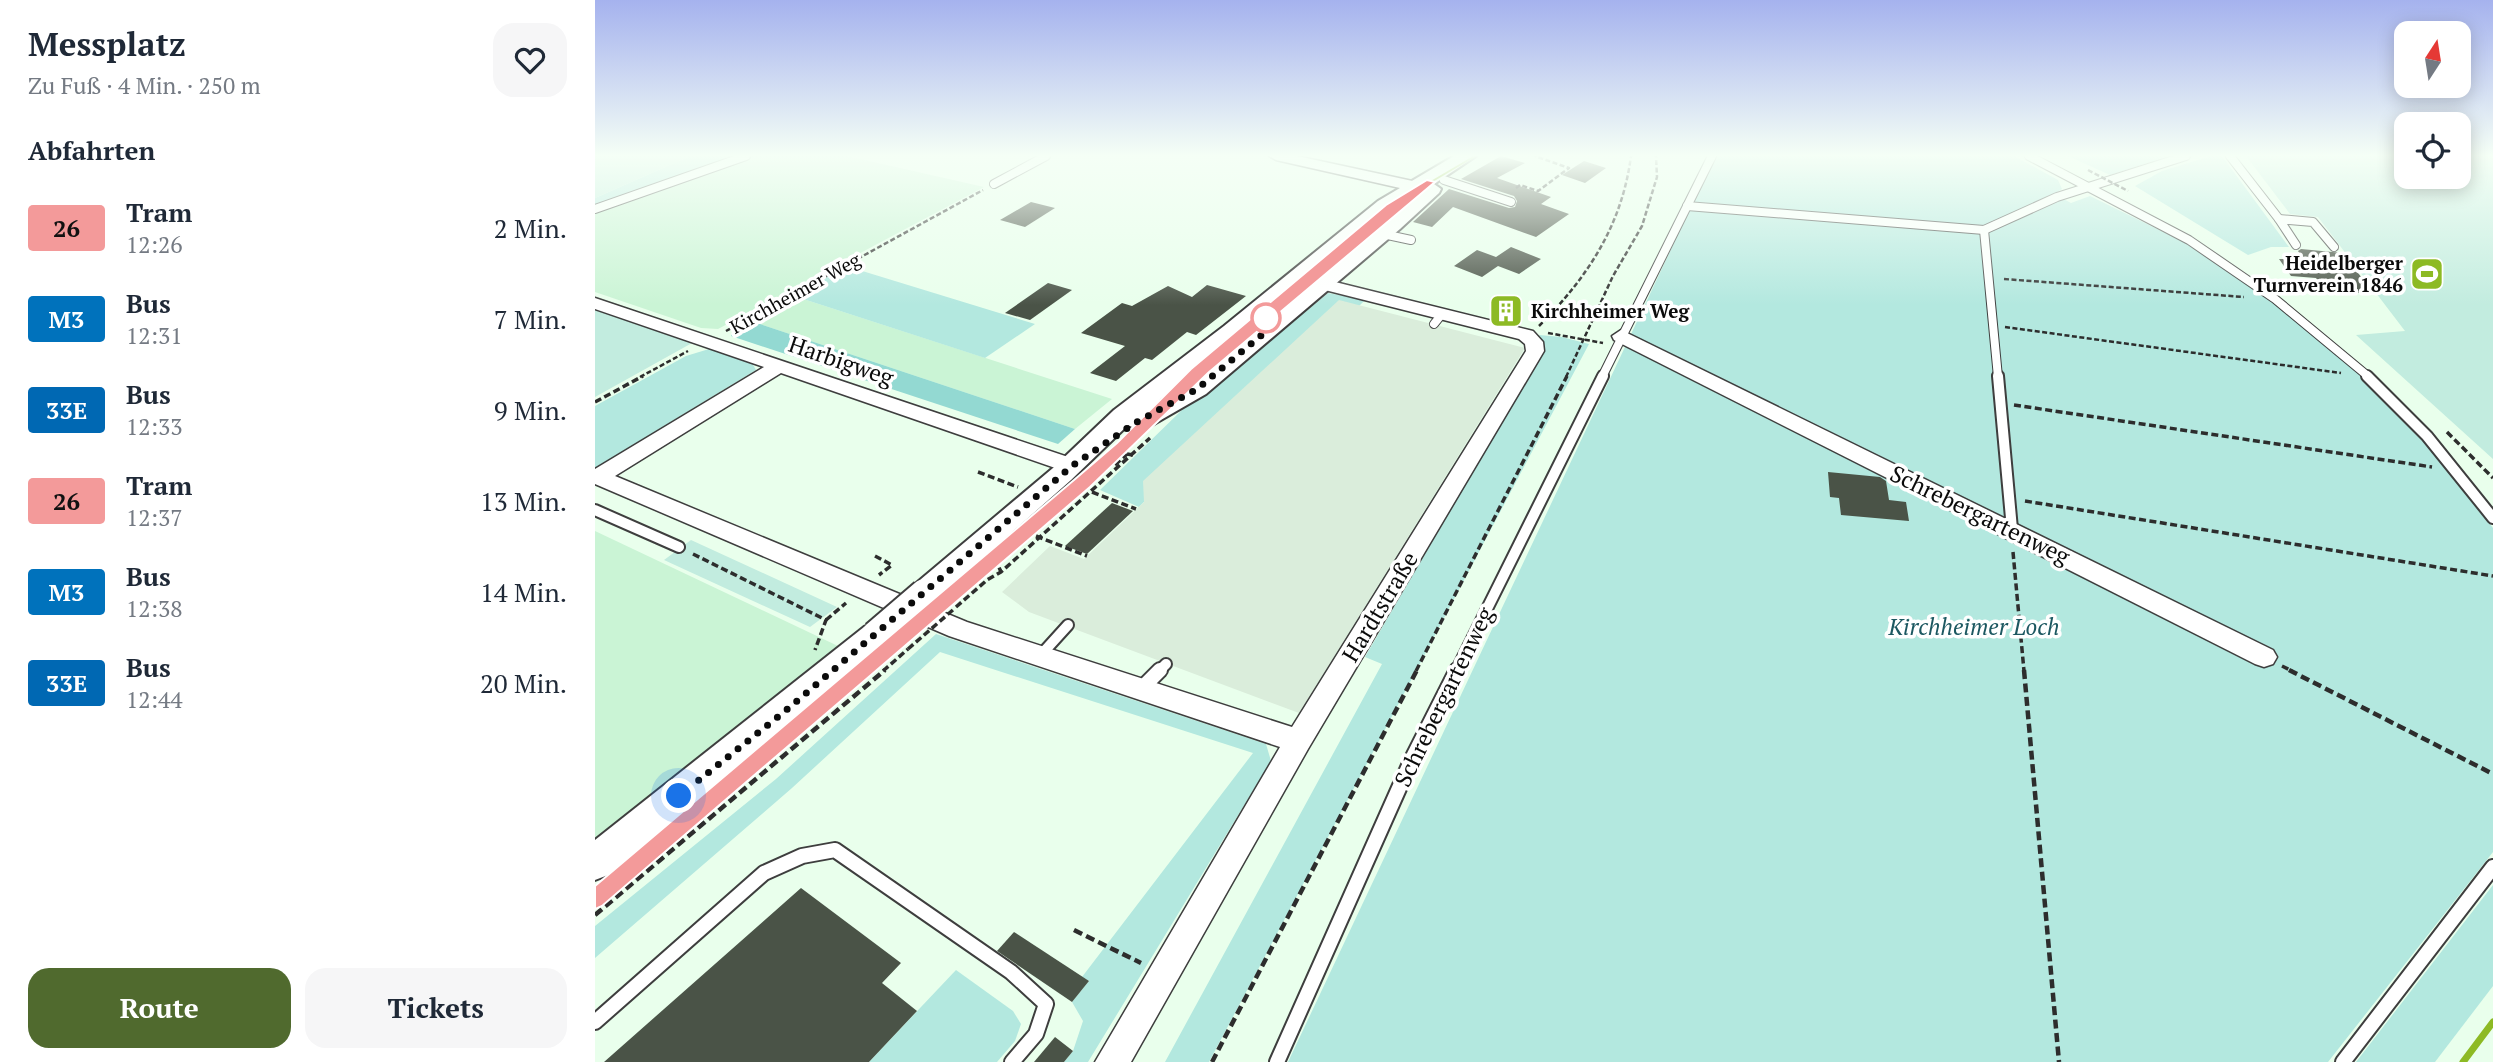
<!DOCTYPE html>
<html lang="de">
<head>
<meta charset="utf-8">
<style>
	:root { --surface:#fff; --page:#f6f6f7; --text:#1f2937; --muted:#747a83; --accent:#506a2e }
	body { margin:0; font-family:"PT Serif",serif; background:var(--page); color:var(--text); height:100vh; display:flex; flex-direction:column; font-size:26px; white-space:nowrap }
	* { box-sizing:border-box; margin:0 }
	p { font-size:23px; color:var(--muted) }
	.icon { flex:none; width:38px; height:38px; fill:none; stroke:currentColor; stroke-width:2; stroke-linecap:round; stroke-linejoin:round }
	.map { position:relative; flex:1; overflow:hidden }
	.side { display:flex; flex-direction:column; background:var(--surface); width:595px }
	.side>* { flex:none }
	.badge { padding:0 14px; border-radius:5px; font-size:24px; line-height:46px }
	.needle { width:46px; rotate:12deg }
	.controls { position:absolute; left:1799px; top:21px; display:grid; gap:14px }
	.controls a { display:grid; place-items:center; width:77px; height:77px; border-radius:14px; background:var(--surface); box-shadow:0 4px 18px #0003; font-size:35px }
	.you { position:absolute; width:35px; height:35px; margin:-18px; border:5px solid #fff; border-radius:50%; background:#1a73e8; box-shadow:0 0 0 10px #1a73e833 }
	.map>.badge { position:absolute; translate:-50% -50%; box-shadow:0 0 0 4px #fff }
	h2 { padding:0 28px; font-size:26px; line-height:63px }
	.round { display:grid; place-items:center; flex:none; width:74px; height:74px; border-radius:21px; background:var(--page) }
	.head { display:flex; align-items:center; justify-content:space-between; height:119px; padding:0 28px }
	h1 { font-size:33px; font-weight:600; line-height:52px }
	.button { display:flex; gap:14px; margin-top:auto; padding:14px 28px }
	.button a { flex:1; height:80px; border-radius:21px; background:var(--accent); color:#fff; font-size:28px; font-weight:600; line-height:80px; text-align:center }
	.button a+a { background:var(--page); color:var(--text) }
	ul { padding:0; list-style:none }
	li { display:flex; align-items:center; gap:21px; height:91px; padding:0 28px }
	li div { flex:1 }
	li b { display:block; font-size:26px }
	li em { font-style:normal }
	li .badge { min-width:77px; font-weight:700; text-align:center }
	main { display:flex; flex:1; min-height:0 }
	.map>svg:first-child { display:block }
	.farmland { fill:#caf4d5 }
	.green { fill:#b3e8df }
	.forest { fill:#93d9d2 }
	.pitch { fill:#c2ecdf }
	.plaza { fill:#daeddb }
	.building { fill:#4a5347 }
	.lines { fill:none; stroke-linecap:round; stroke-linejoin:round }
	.service-far2-casing { stroke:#3e3e3e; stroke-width:10 }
	.service-far1-casing { stroke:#3e3e3e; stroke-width:14 }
	.service-casing { stroke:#3e3e3e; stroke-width:18 }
	.minor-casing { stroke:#3e3e3e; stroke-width:3 }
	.tertiary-casing { stroke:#3e3e3e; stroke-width:4 }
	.path-far2 { stroke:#2d2d2d; stroke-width:2.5; stroke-dasharray:5 2.5; stroke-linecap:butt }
	.path-far1 { stroke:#2d2d2d; stroke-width:3.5; stroke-dasharray:7 3.5; stroke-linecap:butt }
	.path { stroke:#2d2d2d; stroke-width:4.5; stroke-dasharray:9 4.5; stroke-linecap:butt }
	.service-far2 { stroke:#fff; stroke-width:8 }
	.service-far1 { stroke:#fff; stroke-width:10 }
	.service { stroke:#fff; stroke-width:14 }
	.minor { fill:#fff; fill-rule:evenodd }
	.tertiary { fill:#fff; fill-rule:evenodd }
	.tram-far1 { stroke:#8dba24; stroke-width:2 }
	.tram { stroke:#8dba24; stroke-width:2.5 }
	.rail { stroke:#8dba24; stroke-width:7 }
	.tertiary-bridge-casing { stroke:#3e3e3e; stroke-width:31; stroke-linecap:butt }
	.path-bridge-far1 { stroke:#2d2d2d; stroke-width:2.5; stroke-dasharray:5 2.5; stroke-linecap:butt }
	.path-bridge { stroke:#2d2d2d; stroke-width:3.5; stroke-dasharray:7 3.5; stroke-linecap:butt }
	.tertiary-bridge { stroke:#fff; stroke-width:27 }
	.line { fill:#f39a9a; stroke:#fff; stroke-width:2 }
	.walk { stroke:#0b0b0b; stroke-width:7; stroke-dasharray:0 12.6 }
	.stop-dot { fill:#fff; stroke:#f39a9a; stroke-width:3.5 }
	.labels { text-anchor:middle; stroke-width:7; stroke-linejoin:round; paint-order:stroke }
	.far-poi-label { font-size:19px; font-weight:bold; fill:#0b0b0b; stroke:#fff; text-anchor:end }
	.far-street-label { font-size:19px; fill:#0b0b0b; stroke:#fff }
	.street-label { font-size:23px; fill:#0b0b0b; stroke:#fff }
	.park-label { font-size:23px; font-style:italic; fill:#1c5861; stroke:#fff }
</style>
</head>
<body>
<main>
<section class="side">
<div class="head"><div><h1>Messplatz</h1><p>Zu Fuß · 4 Min. · 250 m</p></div><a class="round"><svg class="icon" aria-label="heart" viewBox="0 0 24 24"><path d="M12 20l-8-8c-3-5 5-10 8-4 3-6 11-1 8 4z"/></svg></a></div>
<h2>Abfahrten</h2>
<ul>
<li><span class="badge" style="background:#f39a9a;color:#111">26</span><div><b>Tram</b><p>12:26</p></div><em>2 Min.</em></li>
<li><span class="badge" style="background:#0072bc;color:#fff">M3</span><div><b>Bus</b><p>12:31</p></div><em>7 Min.</em></li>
<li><span class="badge" style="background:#0068b3;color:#fff">33E</span><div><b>Bus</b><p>12:33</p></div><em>9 Min.</em></li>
<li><span class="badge" style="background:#f39a9a;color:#111">26</span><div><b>Tram</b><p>12:37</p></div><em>13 Min.</em></li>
<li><span class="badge" style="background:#0072bc;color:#fff">M3</span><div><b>Bus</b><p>12:38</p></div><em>14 Min.</em></li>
<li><span class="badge" style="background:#0068b3;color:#fff">33E</span><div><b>Bus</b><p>12:44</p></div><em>20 Min.</em></li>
</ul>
<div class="button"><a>Route</a><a>Tickets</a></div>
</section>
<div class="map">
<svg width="1898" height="1062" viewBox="0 0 1898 1062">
	<rect width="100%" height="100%" fill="#e9ffec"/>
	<g class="farmland">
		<polygon points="158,156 252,156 389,187 123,329 106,328 0,292 0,211"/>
		<polygon points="199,296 517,399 480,429 156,321"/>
		<polygon points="0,531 243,646 0,841"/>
	</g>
	<g class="green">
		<polygon points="95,156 148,156 0,207 0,198"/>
		<polygon points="1120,156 1419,156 1463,180 1467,189 1459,194 1476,203 1495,196 1601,248 1671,297 1765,373 1827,432 1898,528 1898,852 1733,1062 693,1062"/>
		<polygon points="1473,156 1574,156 1515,175"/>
		<polygon points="1616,156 1627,156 1694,247 1676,247 1653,255 1540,186 1567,171"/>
		<polygon points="251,266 440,324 390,358 199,296"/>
		<polygon points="733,293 770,300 764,306 744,301 544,507 505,490 590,407 653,360"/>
		<polygon points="944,335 967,337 994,344 614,1062 570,1062 787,664 770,657 946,355 949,343"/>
		<polygon points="114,349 157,363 161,370 0,468 0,406 91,356"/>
		<polygon points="341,634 671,744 676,761 493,1062 469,1062 478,1051 488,1021 477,1002 494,981 487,977 658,753 345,652 197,788 0,958 0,926 181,779"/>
		<polygon points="1898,885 1898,986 1840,1062 1761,1062"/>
		<polygon points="361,970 418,1011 426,1024 420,1041 402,1062 274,1062"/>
	</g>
	<polygon class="forest" points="155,321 156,321 480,429 463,444 136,336 139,331"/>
	<g class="pitch">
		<polygon points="0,156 95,156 0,198"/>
		<polygon points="1651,156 1811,156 1811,177 1864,177 1864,156 1898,156 1898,459 1761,335 1810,331 1723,217 1695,214"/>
		<polygon points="0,310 97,343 0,397"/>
		<polygon points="96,540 242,607 215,627 69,560"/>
	</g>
	<polygon class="plaza" points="744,300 930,348 704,713 434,612 407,592 455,546 489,559 549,502 548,481"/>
	<g class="building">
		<polygon points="906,156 930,163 902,178 956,197 946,204 974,214 941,237 858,207 837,227 818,222 854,189 914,208 920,207 922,201 919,196 866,179"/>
		<polygon points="989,161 1011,168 990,183 967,175"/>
		<polygon points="436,202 460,208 430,227 405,220"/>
		<polygon points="916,247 946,259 924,274 903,266 887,277 859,266 882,250 901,257"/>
		<polygon points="1706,249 1748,253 1779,294 1730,290 1721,278 1696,276 1684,259 1708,259 1703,251"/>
		<polygon points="453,283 477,290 435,320 410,313"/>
		<polygon points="612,285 651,296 601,335 592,332 557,360 550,358 521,381 495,373 530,346 486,333 527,303 537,306 573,286 597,297"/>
		<polygon points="1233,472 1285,477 1291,481 1294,500 1311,502 1314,521 1246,515 1244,498 1235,497"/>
		<polygon points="517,503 538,511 492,554 470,546"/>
		<polygon points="206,888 306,963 287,983 322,1011 274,1062 9,1062"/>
		<polygon points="419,932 494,981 477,1002 402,951"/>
		<polygon points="460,1037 478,1051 469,1062 439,1062"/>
	</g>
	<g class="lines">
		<defs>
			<g id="service-far2">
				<polyline points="1434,156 1594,240 1680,299 1774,377"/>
				<polyline points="1635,156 1684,219"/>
				<polyline points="849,180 916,202"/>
				<polyline points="399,184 451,156"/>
				<polyline points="1092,206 1389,230 1462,197 1591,156"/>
				<polyline points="0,209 151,156"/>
				<polyline points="1389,230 1403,377"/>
				<polyline points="788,234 816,240"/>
				<polyline points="1701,245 1684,219 1718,222 1739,247"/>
				<polyline points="839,324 847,314"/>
				<polyline points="1007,377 1117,156"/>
			</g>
			<g id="service-far1">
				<polyline points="1403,376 1417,529"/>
				<polyline points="1772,376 1832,436 1898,518"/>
				<polyline points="0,510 84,547"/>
				<polyline points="444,657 473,625"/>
				<polyline points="564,671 571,664"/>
				<polyline points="861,671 1008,376"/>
			</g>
			<g id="service">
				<polyline points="545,690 565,670"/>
				<polyline points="0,1022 169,873 207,856 240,850 416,972 451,1004 441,1034 417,1062"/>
				<polyline points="682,1062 817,759 862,670"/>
				<polyline points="1748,1062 1898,867"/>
			</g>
			<g id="minor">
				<polygon points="674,156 702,156 836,185 844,190 836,195 681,160"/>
				<polygon points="728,279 938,331 948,342 949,351 713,749 536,1062 500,1062 685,747 354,636 0,484 0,469 169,367 0,309 0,298 485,461 488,466 485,471 469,471 186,373 20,476 372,622 697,727 931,351 930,344 924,339 722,288 719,284"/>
				<polygon points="1026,330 1678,650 1682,657 1678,664 1669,667 1660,664 1019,340 1017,336"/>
			</g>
			<g id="tertiary">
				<path d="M859,156H881L839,184L846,189L844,193L805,229L611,394L552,428L543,430L533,425L476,480L339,601L329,604L319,601L314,593L319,585L458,468L519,410L629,326L783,201ZM818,196L593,384L564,400L797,209Z"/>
				<polygon points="280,623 291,627 295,635 291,643 13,875 0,880 0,840 269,627"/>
			</g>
		</defs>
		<use href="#service-far2" class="service-far2-casing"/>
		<use href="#service-far1" class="service-far1-casing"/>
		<use href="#service" class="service-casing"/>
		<use href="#minor" class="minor-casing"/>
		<use href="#tertiary" class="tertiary-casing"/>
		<g class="path-far2">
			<polyline points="921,188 925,185 943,191 974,168 940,156"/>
			<polyline points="1409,279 1649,297"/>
			<path d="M944,326C993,277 1027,225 1036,156"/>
			<polyline points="1410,327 1746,373"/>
			<polyline points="131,331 388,190"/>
			<polyline points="953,333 1008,343"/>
			<polyline points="45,377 93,351"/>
			<polyline points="971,377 1018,276 1047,226 1062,177 1061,156"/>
		</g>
		<g class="path-far1">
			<polyline points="0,402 48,376"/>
			<polyline points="1419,405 1837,467"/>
			<polyline points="1852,432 1898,478"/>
			<polyline points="526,445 532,454 538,455"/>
			<polyline points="520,465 532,454"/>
			<polyline points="383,472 423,487"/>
			<polyline points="497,492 541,509"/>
			<polyline points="1430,501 1898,576"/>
			<polyline points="441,536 492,556"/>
			<polyline points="1418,552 1429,671"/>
			<polyline points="98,554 231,620 220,650"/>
			<polyline points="280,556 297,565 284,575"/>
			<polyline points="400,558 406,572"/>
			<polyline points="361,607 392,580 406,572 555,438"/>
			<polyline points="231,620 251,603"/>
			<polyline points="1687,666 1697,671"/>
			<polyline points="288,671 313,649"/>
			<polyline points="821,671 972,376"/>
		</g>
		<g class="path">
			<polyline points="1429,670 1464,1062"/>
			<polyline points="1694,670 1898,774"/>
			<polyline points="0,915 290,670"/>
			<polyline points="479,930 546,963"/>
			<polyline points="617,1062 822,670"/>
		</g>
		<use href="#service-far2" class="service-far2"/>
		<use href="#service-far1" class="service-far1"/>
		<use href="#service" class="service"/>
		<use href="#minor" class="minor"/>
		<use href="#tertiary" class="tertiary"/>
		<polyline class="tram-far1" points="262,671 484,484 600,372 795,206 880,156"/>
		<polyline class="tram" points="0,892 264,670"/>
		<polyline class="rail" points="1868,1062 1898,1022"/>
		<defs>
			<polyline id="tertiary-bridge" points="280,635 329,593"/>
		</defs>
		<use href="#tertiary-bridge" class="tertiary-bridge-casing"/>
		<polyline class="path-bridge-far1" points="1493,170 1533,191"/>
		<polyline class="path-bridge" points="313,649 359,609"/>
		<use href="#tertiary-bridge" class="tertiary-bridge"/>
	</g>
	<linearGradient id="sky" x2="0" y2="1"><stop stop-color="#a5b2ee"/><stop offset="0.51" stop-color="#f5fff6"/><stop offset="1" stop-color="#f5fff6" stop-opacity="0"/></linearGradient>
	<rect width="1898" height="305" fill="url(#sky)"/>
	<polygon class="line" points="832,180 840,182 613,373 495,487 7,906 0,909 0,886 479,480 522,443 596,369 791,205"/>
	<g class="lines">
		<polyline class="walk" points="84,796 189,712 477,466 540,423 602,389 675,328 671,318"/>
	</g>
	<defs>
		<symbol id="stadium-square" viewBox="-11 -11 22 22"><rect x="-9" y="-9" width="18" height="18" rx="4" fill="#8dba24" stroke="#fff"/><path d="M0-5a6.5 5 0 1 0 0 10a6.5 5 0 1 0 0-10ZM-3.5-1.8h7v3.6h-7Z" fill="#fff"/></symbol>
		<symbol id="building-square" viewBox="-11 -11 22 22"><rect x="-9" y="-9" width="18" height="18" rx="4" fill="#8dba24" stroke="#fff"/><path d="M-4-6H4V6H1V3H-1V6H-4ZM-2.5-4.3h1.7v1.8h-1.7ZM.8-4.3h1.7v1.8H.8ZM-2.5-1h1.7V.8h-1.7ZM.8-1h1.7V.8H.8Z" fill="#fff"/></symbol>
	</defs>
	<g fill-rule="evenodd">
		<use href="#stadium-square" x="1813" y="255" width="38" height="38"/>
		<use href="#building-square" x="892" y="292" width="38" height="38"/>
	</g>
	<circle class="stop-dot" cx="671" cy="318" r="14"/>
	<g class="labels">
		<g class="far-poi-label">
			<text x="1808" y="270">Heidelberger<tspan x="1808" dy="22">Turnverein 1846</tspan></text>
			<text x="936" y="318" text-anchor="start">Kirchheimer Weg</text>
		</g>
		<g class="far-street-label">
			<text transform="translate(200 293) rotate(-29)" y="7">Kirchheimer Weg</text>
		</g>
		<g class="street-label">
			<text transform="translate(246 361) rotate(19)" y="8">Harbigweg</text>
			<text transform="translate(1385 515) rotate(26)" y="8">Schrebergartenweg</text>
			<text transform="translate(785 607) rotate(-59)" y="8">Hardtstraße</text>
			<text transform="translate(849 697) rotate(-64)" y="8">Schrebergartenweg</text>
		</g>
		<g class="park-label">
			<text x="1379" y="635">Kirchheimer Loch</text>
		</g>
	</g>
</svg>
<div class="controls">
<a><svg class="needle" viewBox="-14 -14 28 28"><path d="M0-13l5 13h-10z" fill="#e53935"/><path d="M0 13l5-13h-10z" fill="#747a83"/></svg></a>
<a><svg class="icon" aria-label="locate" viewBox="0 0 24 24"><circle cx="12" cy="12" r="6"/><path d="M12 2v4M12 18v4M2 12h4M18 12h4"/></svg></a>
</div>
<div class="you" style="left:84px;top:796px"></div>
</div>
</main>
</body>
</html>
